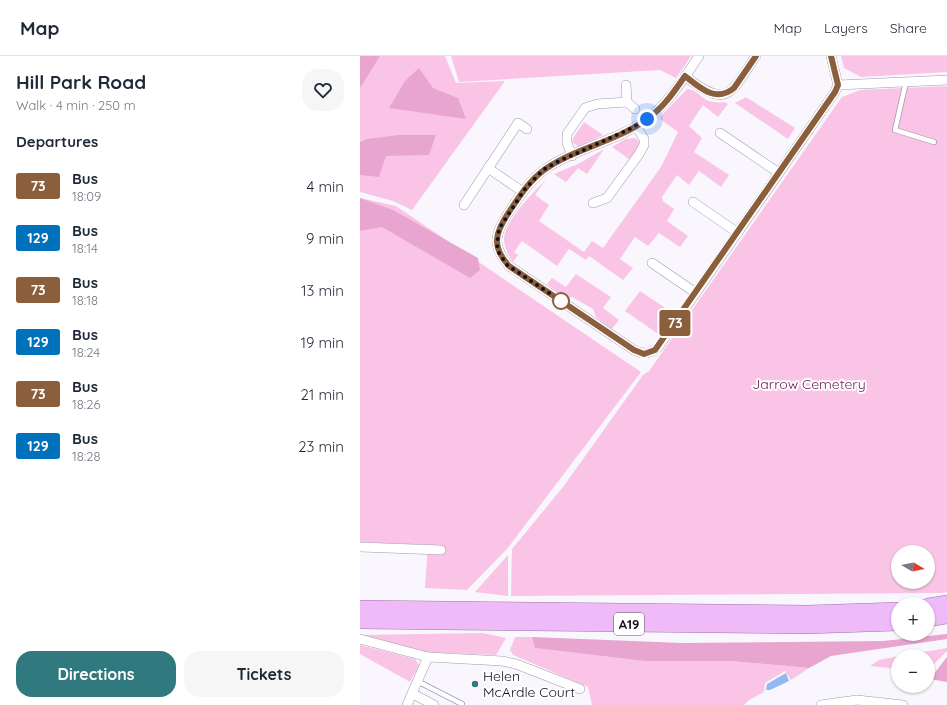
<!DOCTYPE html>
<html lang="en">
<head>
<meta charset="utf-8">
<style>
	:root { --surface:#fff; --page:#f6f6f7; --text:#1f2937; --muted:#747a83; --line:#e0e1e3; --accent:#30797e }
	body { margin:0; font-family:Quicksand,sans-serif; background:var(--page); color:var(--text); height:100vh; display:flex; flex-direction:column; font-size:15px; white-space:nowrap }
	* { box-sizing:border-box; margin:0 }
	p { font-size:13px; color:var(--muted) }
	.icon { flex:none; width:22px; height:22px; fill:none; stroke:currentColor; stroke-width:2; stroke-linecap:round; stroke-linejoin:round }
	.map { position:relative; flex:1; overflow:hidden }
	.details { display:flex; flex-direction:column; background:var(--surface); width:360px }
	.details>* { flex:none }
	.badge { padding:0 8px; border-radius:3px; font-size:14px; line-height:26px }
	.needle { width:26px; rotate:100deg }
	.buttons { position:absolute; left:531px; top:489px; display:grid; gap:8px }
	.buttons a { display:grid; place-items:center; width:44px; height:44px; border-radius:50%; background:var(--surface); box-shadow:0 1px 3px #0004; font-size:20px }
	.you { position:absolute; width:20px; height:20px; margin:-10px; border:3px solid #fff; border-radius:50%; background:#1a73e8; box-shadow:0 0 0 6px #1a73e833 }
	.map>.badge { position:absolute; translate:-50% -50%; box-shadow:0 0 0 2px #fff }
	h2 { padding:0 16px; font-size:15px; line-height:36px }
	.round { display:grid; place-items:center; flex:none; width:42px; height:42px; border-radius:16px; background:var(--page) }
	.overview { display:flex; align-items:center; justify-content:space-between; height:68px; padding:0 16px }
	h1 { font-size:19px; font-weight:800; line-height:30px }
	.button { display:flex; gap:8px; margin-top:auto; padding:8px 16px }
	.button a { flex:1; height:46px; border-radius:16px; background:var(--accent); color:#fff; font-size:16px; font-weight:800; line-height:46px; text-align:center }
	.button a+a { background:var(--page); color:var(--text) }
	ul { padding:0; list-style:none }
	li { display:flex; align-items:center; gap:12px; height:52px; padding:0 16px }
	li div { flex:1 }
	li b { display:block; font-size:15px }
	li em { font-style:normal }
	li .badge { min-width:44px; font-weight:700; text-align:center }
	header { display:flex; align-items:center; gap:24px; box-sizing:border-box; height:56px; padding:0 20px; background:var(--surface); border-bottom:1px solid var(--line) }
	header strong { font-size:19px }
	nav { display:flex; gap:22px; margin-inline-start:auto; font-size:14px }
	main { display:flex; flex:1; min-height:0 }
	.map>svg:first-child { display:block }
	.green { fill:#fac4e6; fill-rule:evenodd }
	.forest { fill:#e8a5d0 }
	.water { fill:#94b8f4 }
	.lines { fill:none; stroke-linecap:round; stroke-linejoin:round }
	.service-casing { stroke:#a199b2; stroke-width:6 }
	.minor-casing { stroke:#a199b2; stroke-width:10 }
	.trunk-casing { stroke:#9f74a9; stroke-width:16 }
	.service { stroke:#fff; stroke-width:4.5 }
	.minor { stroke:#fff; stroke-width:9 }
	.trunk { stroke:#eebaf8; stroke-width:15 }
	.line-casing { stroke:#fff; stroke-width:9 }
	.line { stroke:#8b5e3c; stroke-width:6 }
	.walk { stroke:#15111a; stroke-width:4; stroke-dasharray:0 7.2 }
	.stop-dot { fill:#fff; stroke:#8b5e3c; stroke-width:2 }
	.poi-dot { fill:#30797e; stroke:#fff; stroke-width:1.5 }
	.labels { text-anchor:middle; stroke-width:4; stroke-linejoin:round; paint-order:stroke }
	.shield { fill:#fff; stroke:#5b585f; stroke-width:1 }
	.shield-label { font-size:13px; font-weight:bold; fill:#15111a }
	.park-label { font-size:14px; fill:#6d2158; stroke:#fff }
	.poi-label { font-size:14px; fill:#15111a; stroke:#fff; text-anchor:start }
</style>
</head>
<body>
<header>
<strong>Map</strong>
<nav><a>Map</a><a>Layers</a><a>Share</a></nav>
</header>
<main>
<section class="details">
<div class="overview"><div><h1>Hill Park Road</h1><p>Walk · 4 min · 250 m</p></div><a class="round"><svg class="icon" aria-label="heart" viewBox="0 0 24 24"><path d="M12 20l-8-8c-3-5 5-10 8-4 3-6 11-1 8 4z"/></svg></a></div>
<h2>Departures</h2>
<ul>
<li><span class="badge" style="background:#8b5e3c;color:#fff">73</span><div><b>Bus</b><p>18:09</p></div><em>4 min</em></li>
<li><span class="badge" style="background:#0072bc;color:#fff">129</span><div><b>Bus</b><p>18:14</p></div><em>9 min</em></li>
<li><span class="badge" style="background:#8b5e3c;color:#fff">73</span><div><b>Bus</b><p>18:18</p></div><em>13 min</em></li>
<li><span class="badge" style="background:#0072bc;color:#fff">129</span><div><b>Bus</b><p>18:24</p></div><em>19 min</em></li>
<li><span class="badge" style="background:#8b5e3c;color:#fff">73</span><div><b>Bus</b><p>18:26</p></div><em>21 min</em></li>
<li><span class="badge" style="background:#0072bc;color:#fff">129</span><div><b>Bus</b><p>18:28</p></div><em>23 min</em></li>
</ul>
<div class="button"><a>Directions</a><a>Tickets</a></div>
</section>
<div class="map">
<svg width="587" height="649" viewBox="0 0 587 649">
	<rect width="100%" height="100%" fill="#f9f7fd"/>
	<g class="green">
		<polygon points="0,0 85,0 96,27 145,25 52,154 33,145 0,136"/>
		<polygon points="91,0 331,0 316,22 300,14 99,26"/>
		<polygon points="481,0 587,0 587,16 501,21 484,12"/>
		<path d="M587,30V536L582,537L151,540L152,493L203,431L283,319L289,315L482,41L500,34ZM538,496H568V526H538Z"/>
		<path d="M327,33C341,34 341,49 365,46L368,48L358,61L343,49L329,70L342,82L334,96L369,119L361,131L339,115L329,129L317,119L302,141L303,145L314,153L307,165L328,180L320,191L299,177L288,190L275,181L260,203L273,212L263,224L229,200L226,204L209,193L197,210L162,185L154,196L158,199L153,206C148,199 145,193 144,184C143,167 174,135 186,124L175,139L189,149L179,165L224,196L232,185L243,192L301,111L318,76L299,62Z"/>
		<polygon points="386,41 435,72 428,83 375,47"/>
		<polygon points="224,66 243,79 219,91 212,86 213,82"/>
		<polygon points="275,82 279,85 280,90 270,104 252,91 265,83"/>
		<polygon points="244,93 227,118 218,112 206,126 194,118 220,107"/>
		<polygon points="0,142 36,150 281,316 147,493 107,534 65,532 68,489 0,486"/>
		<polygon points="216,218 251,241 243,252 259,264 251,274 236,261 233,253 212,241 205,242 187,228 192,222 206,231"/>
		<polygon points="280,235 316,259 301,280 265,255"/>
		<polygon points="148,499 148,540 115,536"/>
		<polygon points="123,577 146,582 136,599 64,596 0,579"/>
		<polygon points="155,581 172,581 176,592 284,605 370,605 449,612 431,624 425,615 405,627 404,636 389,644 384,649 232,649 228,631 153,599 150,594"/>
		<polygon points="0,589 55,603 59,609 50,626 0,598"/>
		<polygon points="587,592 587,595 568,614 568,600 539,600"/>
		<polygon points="538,600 538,613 510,610 519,604"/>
	</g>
	<g class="forest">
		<polygon points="0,0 20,0 0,32"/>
		<polygon points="59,12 73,32 98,42 106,63 29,52 45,25"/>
		<polygon points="39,79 76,79 69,99 26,100 19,121 0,119 0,86 7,83"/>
		<polygon points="0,142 33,154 118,202 120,214 110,222 22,171 0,175"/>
		<polygon points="587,578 587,583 471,600 449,612 370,605 284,605 175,592 172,581 322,587 523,585"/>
		<polygon points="587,601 587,626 570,623"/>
	</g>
	<polygon class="water" points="426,617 429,625 410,634 406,634 407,628"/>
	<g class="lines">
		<defs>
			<g id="service">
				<polyline points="546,26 535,74 574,86"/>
				<polyline points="59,626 102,648"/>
			</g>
			<g id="minor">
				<path d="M339,0C324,22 309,47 287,63C256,86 215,92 184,114C169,125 159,141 149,156C135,177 131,189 149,210L274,294C284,299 291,298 299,290L475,36L478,29L471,0"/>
				<path d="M325,20C368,54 370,38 396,0"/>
				<polyline points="266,29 267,46 275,53"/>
				<polyline points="478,29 587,24"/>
				<polyline points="360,77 419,117"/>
				<polyline points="212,100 207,87 207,78 225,52 237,48 267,46"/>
				<polyline points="128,112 163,136"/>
				<polyline points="333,146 378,177"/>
				<polyline points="233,147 247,142 279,98 284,89 284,83 276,70"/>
				<polyline points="104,149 158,67 167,73"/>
				<polyline points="292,207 336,237"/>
				<polyline points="0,491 81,494"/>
				<polyline points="0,583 68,601 142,605 156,608 220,633"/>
				<polyline points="53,638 74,649"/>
				<polyline points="47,649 68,601"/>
				<polyline points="461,649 497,644 543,649"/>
			</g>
			<g id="trunk">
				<polyline points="568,550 587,547"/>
				<polyline points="0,552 448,557 538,554"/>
				<polyline points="568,563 587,560"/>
				<polyline points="0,565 446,570 538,567"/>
			</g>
		</defs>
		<use href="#service" class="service-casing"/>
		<use href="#minor" class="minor-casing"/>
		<use href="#trunk" class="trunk-casing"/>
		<use href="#service" class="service"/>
		<use href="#minor" class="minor"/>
		<use href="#trunk" class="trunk"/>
	</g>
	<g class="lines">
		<defs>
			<path id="line" d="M396,0L374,32C356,47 340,32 325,20C314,36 303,52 287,63C256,86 215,92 184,114C169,125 159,141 149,156C135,177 131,190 149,210L274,294L284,298L295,294L475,36L478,29L471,0"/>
		</defs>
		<use href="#line" class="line-casing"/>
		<use href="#line" class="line"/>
		<polyline class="walk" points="201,245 147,209 139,197 137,189 139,173 164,134 183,114 195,107 270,73 287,63"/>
	</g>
	<circle class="stop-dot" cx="201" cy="245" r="8"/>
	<circle class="poi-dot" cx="115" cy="628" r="4"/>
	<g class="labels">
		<rect class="shield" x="254" y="557" width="30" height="22" rx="3"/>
		<g class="shield-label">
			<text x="269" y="573">A19</text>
		</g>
		<g class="park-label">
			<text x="449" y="333">Jarrow Cemetery</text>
		</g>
		<g class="poi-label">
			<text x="123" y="625">Helen<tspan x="123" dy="16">McArdle Court</tspan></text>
		</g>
	</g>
</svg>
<div class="buttons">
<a><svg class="needle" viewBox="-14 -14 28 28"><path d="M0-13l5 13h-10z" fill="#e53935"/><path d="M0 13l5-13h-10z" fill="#747a83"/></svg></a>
<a>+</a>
<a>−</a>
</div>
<div class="you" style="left:287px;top:63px"></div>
<b class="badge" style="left:315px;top:267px;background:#8b5e3c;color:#fff">73</b>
</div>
</main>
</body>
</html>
